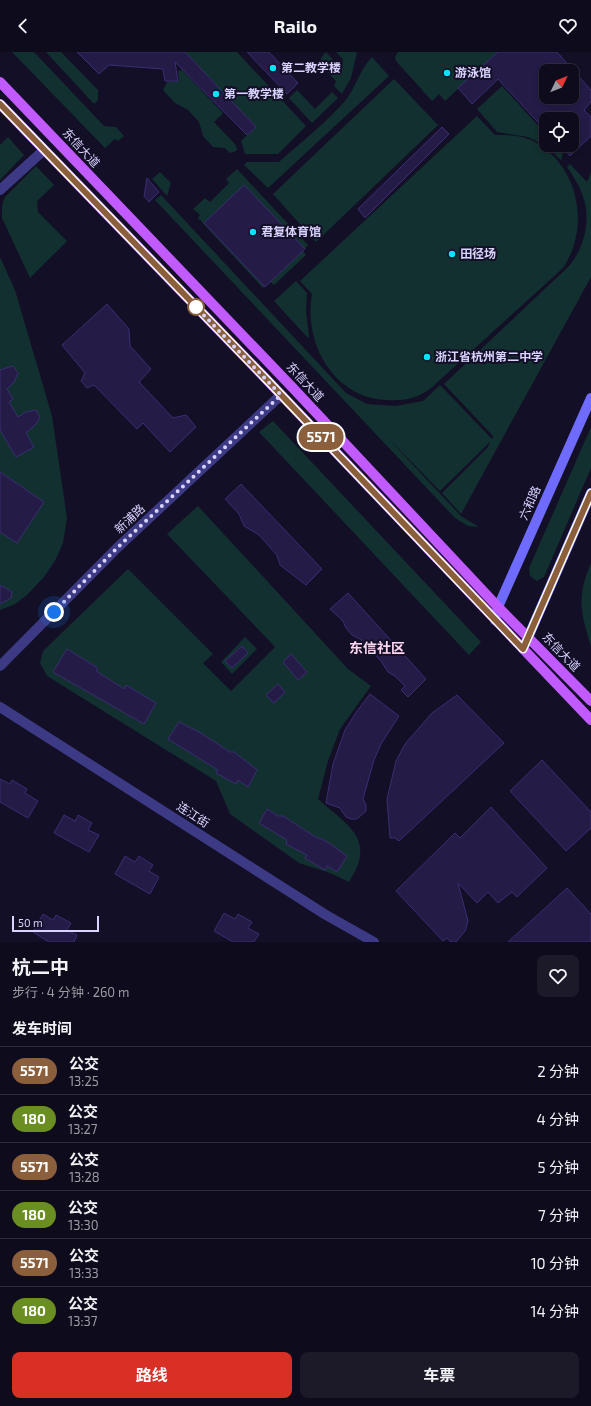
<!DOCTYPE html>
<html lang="zh">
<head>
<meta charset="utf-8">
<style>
	:root { --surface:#0e0b1c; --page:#1c1929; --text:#f1f3f6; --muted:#9b9ba3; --line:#2e2b3b; --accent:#d93025 }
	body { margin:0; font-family:"Exo 2","Noto Sans SC",sans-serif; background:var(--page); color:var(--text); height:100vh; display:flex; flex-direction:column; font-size:15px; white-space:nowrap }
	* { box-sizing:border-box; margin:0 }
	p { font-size:13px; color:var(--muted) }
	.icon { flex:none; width:22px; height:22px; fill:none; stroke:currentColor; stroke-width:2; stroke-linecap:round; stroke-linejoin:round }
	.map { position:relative; height:890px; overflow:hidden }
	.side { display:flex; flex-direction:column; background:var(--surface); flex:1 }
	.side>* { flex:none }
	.badge { padding:0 8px; border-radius:13px; font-size:14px; line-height:26px }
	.needle { width:26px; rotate:47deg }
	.fabs { position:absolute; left:539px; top:12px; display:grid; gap:8px }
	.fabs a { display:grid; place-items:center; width:40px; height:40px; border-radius:8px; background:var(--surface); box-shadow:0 2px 6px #0003,0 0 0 1px var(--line); font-size:20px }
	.scale { position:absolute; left:12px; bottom:10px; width:87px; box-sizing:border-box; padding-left:4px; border:2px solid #d9d4ff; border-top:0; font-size:11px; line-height:14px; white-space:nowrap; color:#d9d4ff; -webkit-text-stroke:3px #130f26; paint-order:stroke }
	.you { position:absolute; width:20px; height:20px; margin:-10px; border:3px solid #fff; border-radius:50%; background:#1a73e8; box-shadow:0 0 0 6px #1a73e833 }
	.map>.badge { position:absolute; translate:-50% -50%; box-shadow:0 0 0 2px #fff }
	h2 { padding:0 12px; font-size:15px; line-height:36px }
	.round { display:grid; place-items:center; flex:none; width:42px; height:42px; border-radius:8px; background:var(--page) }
	.overview { display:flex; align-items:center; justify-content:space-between; height:68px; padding:0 12px }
	h1 { font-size:19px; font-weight:700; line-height:30px }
	.button { display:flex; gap:8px; margin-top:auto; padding:8px 12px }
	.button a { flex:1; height:46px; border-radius:8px; background:var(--accent); color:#fff; font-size:16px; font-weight:700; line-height:46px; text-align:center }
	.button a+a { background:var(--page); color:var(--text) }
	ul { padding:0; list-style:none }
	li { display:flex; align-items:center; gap:12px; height:48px; padding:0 12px; border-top:1px solid var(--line) }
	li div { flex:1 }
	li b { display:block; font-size:15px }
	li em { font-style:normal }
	li .badge { min-width:44px; font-weight:700; text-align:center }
	header { display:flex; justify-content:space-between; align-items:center; height:52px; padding:0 12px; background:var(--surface); font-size:18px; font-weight:700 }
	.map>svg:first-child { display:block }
	.green { fill:#12302f }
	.building { fill:#241b47; stroke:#3b2d73; fill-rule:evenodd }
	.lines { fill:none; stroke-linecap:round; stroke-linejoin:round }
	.minor { stroke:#3d3a85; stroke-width:10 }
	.tertiary { stroke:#3d3a85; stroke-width:10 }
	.secondary { stroke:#6f6bff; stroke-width:10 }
	.primary { stroke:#c25bff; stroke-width:10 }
	.line-casing { stroke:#fff; stroke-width:9 }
	.line { stroke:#8b5e3c; stroke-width:6 }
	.walk { stroke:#d9d4ff; stroke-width:4; stroke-dasharray:0 7.2 }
	.poi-dot { fill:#00e5ff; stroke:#130f26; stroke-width:1.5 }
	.stop-dot { fill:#fff; stroke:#8b5e3c; stroke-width:2 }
	.labels { text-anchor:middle; stroke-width:4; stroke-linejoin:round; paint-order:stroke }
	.poi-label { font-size:12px; font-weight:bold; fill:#d9d4ff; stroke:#130f26; text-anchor:start }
	.street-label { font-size:12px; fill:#d9d4ff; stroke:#130f26 }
	.quarter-label { font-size:14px; font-weight:bold; fill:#ffd6f0; stroke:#130f26 }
</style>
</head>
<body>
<header><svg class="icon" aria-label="back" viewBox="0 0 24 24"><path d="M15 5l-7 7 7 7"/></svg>Railo<svg class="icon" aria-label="heart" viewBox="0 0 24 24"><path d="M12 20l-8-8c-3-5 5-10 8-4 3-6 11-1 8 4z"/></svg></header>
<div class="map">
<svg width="591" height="890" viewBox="0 0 591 890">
	<rect width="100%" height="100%" fill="#130f26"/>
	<g class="green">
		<polygon points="12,0 34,0 104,74 116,75 124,84 118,89 115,87 105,96"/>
		<polygon points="46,0 61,0 98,38 98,48 94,52"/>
		<polygon points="185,0 237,0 306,74 278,102 245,102 241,89 256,75"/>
		<polygon points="326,0 342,18 343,7 336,0 357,0 351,26 342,42 334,34 336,29 321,13 321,6"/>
		<polygon points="398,0 498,0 445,49 439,42 432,49 396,9 395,5"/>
		<path d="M372,5L389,24L268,136L244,113L247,110H279C300,91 327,70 345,49C356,35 360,17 372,5Z"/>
		<polygon points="182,18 223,61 214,70 235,92 237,97 236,99 230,101 225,96 213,95 203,84 199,70 188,58 175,51 163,38 167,30 179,29 178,19"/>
		<polygon points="394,27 438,73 316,190 273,142"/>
		<polygon points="502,34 546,82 546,93 556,93 563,101 561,108 546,94 528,85 497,80 477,57"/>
		<polygon points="297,38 315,57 332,40 338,46 312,71 289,46"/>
		<path d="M477,64L495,83C507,83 520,83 531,88C579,111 591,175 563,216L430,337C416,347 403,349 387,348C334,346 303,291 312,242L300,229Z"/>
		<polygon points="8,85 24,103 0,128 0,93"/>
		<path d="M570,112L587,130L591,120V225L461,462L442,441L488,395L490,390L440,439L385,383L461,464L479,475L468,474L455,466L155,148L161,143L346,341L367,352L396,354L423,349L440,333L492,387L493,384L444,332L567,216C583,200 591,170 584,148C581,136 574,125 567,115Z"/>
		<polygon points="36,114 54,133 37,149 38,160 67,189 30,226 2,166 2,153 5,145"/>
		<polygon points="237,117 308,193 303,199 306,203 274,233 270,230 263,236 198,166 200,163 193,157 205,146 210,150 229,131 226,127"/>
		<polygon points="160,120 171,131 167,144 152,127"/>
		<polygon points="0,205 15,238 52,364 67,466 63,491 56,507 44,525 27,543 15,552 0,558"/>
		<polygon points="296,229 307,241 306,260 309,284 308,286 274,249"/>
		<polygon points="273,369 481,590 469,603 259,380"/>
		<polygon points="591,375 591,416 544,525 537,529 530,524 529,516"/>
		<path d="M198,454L348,617L371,634L340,677L328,709L318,747C348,774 377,787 349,830L330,821L299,811L230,762L216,729L47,624L40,611L43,599L128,517L213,602L203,611L231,639L275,595L167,482Z"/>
		<path d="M591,511V595C581,560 576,546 591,511Z"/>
		<polygon points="245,585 257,597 232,622 221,610"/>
	</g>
	<g class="building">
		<polygon points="77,0 185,0 256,75 247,83 175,10 178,29 165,29 163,17 109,13 99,22"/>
		<polygon points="247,0 269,0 298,31 287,42"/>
		<path d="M498,0H557L591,38V50L584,58L591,65V84L570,104L560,93H572V67H546V79L498,27L472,52L458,36ZM546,19H572V45H546Z"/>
		<polygon points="442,75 449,82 365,166 358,157"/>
		<polygon points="147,126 159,140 149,150 144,144"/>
		<polygon points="244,133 305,197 265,235 204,171"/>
		<polygon points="107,252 129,277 130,294 151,317 139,330 173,366 186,363 196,375 170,400 143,371 137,377 94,333 87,336 81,329 85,321 62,293"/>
		<polygon points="13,314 18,321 14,330 7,337 13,347 9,350 18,365 26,360 36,358 40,365 36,372 26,381 34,395 16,405 0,378 0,318"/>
		<polygon points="0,420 44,450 17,491 0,480"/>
		<polygon points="241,432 322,517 306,533 280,513 277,503 259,483 244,474 239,462 225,447"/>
		<polygon points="0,533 12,540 11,546 0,552"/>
		<polygon points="348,541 426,627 408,645 401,638 405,634 395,624 388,620 381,609 360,587 352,583 346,576 343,569 330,557"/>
		<polygon points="242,594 248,601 232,616 225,609"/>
		<polygon points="67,597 98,616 96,619 124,637 126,633 156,651 144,672 53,620"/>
		<polygon points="291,602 307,620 298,628 283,610"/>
		<polygon points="278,632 285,640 274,651 266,643"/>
		<polygon points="370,642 399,664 381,692 374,708 363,747 366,753 366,759 357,767 351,767 346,765 340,756 326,751 333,712 345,678 357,659"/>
		<polygon points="457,643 504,691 399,789 395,786 390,786 387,747 396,709 405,692 432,661"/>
		<polygon points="179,670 199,680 230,700 234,700 257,718 248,735 238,728 236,732 216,721 218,718 168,687"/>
		<polygon points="542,708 591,760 591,776 566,799 510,739"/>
		<polygon points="0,727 10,732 12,728 27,737 25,741 38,749 28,766 0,750"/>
		<polygon points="491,755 547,816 517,845 512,840 498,851 488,840 477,851 458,831 468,869 465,879 456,890 451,890 447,886 443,889 396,839 455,781 460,786"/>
		<polygon points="267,757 278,764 283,764 317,786 320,786 332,793 347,804 337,820 327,814 325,818 305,806 307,803 286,792 287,788 259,771"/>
		<polygon points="64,763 75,769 78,763 92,771 88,778 99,783 89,800 54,781"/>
		<polygon points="125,804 135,810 139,804 153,813 149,819 159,825 150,842 115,822"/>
		<polygon points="567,836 591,862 591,890 508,890"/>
		<polygon points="224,861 235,867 238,862 252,870 248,876 259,882 254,890 233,890 214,879"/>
		<polygon points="43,862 53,868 56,863 71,871 67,878 77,883 74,890 49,890 33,880"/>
	</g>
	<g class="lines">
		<g class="minor">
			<polyline points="0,138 44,98"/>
			<polyline points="0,655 326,863 374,890"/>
		</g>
		<polyline class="tertiary" points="0,614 118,495 281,343"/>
		<g class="secondary">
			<polyline points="495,568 498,555 591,346"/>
			<polyline points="523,597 591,441"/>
		</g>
		<g class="primary">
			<polyline points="0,30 292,335 498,555 591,649"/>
			<polyline points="0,52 267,328 591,668"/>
		</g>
	</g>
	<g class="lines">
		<defs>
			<polyline id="line" points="0,52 267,328 523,597 591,441"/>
		</defs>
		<use href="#line" class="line-casing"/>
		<use href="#line" class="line"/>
		<polyline class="walk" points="54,560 118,495 281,343 193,252 196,255"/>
	</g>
	<g class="poi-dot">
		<circle cx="273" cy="16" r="4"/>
		<circle cx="447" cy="21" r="4"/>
		<circle cx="216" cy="42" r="4"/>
		<circle cx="253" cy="180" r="4"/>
		<circle cx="452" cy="202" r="4"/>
		<circle cx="427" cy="305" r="4"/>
	</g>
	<circle class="stop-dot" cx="196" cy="255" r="8"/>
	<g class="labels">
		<g class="poi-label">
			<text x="281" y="20">第二教学楼</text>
			<text x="455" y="25">游泳馆</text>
			<text x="224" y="46">第一教学楼</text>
			<text x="261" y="184">君复体育馆</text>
			<text x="460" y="206">田径场</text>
			<text x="435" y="309">浙江省杭州第二中学</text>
		</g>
		<g class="street-label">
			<text transform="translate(81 96) rotate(47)" y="4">东信大道</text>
			<text transform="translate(305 330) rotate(47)" y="4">东信大道</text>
			<text transform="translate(530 451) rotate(-66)" y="4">六和路</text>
			<text transform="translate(130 467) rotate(-43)" y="4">新浦路</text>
			<text transform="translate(561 600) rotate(46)" y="4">东信大道</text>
			<text transform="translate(193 763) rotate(33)" y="4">连江街</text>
		</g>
		<g class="quarter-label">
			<text x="377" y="601">东信社区</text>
		</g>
	</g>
</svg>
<div class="fabs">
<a><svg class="needle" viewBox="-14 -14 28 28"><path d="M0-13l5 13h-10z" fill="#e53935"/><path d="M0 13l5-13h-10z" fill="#9b9ba3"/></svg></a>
<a><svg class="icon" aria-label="locate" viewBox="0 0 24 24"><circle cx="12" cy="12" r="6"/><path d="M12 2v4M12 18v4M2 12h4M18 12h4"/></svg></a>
</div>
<div class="scale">50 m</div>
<div class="you" style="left:54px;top:560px"></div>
<b class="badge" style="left:321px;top:385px;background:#8b5e3c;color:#fff">5571</b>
</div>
<section class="side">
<div class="overview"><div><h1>杭二中</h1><p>步行 · 4 分钟 · 260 m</p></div><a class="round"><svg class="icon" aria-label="heart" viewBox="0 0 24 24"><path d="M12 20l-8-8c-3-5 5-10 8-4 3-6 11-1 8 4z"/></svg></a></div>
<h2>发车时间</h2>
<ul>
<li><span class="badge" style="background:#8b5e3c;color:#fff">5571</span><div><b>公交</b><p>13:25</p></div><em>2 分钟</em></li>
<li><span class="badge" style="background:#6b8e23;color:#fff">180</span><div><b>公交</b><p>13:27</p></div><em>4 分钟</em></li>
<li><span class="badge" style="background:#8b5e3c;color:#fff">5571</span><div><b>公交</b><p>13:28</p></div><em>5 分钟</em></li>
<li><span class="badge" style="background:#6b8e23;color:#fff">180</span><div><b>公交</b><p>13:30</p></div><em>7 分钟</em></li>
<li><span class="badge" style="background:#8b5e3c;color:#fff">5571</span><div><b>公交</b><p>13:33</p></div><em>10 分钟</em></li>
<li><span class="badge" style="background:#6b8e23;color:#fff">180</span><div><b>公交</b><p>13:37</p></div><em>14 分钟</em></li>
</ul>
<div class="button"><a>路线</a><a>车票</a></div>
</section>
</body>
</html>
